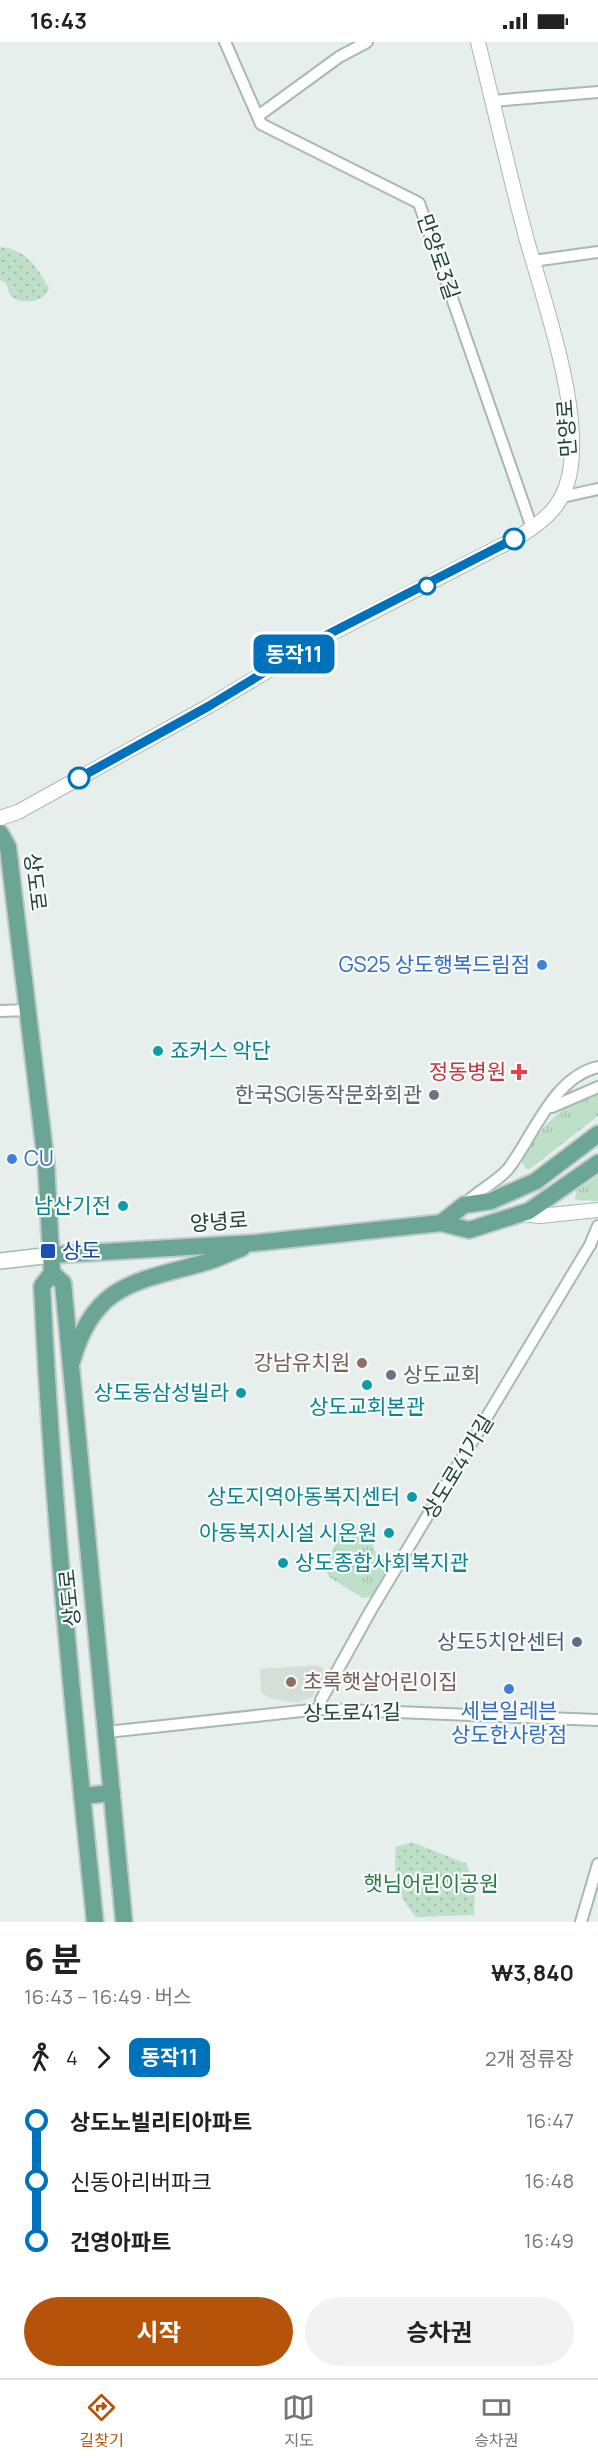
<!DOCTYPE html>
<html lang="ko">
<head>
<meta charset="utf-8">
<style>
	:root { --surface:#fff; --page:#f2f2f2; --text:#222; --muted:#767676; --line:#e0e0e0; --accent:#b45309 }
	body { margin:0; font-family:Manrope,"Noto Sans KR",sans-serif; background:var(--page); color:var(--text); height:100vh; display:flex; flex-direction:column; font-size:22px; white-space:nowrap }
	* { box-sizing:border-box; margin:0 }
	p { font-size:20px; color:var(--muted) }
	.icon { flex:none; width:33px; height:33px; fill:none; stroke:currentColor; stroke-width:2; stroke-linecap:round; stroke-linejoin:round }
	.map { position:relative; height:1880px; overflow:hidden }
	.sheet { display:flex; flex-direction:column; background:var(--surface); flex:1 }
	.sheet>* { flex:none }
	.badge { padding:0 12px; border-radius:9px; font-size:21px; line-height:39px }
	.map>.badge { position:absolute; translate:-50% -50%; box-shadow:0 0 0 3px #fff }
	.legs { display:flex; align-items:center; gap:9px; height:66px; padding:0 24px; font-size:20px }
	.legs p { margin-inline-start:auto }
	.head { display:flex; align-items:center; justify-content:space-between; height:102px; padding:0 24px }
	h1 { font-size:33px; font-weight:700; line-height:45px }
	.cta { display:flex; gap:12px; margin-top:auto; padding:12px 24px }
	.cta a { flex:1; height:69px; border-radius:36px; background:var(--accent); color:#fff; font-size:24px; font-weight:700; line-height:69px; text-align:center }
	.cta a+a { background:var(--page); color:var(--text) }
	ul { padding:0 24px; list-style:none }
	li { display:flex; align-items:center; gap:21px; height:60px; font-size:22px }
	li i { display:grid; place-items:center; width:9px; height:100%; margin:0 8px; background:currentColor }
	li i::after { content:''; width:15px; height:15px; margin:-8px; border:4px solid; border-radius:50%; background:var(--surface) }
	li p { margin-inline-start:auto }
	li:first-child i { background:linear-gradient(#0000 50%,currentColor 0) }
	li:last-child i { background:linear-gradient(currentColor 50%,#0000 0) }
	.status { display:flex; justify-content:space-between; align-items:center; height:42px; padding:0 30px; background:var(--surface); direction:ltr }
	.status svg { height:16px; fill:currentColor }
	.menu { display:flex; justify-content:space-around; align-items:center; height:84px; border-top:2px solid var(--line); background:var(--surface); font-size:16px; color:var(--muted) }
	.menu a { display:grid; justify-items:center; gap:3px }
	.menu .active { color:var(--accent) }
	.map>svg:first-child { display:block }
	.built { fill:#d4dfda }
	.grass { fill:url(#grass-tufts) }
	.park { fill:url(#park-dots) }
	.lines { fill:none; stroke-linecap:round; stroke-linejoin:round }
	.minor-casing { stroke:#a8b8b2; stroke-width:14 }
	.tertiary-casing { stroke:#a8b8b2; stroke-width:16 }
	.secondary-casing { stroke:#a4bbb3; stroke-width:18 }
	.primary-casing { stroke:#c2cac8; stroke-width:20 }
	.minor { stroke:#fff; stroke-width:10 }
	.tertiary { stroke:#fff; stroke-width:14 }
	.secondary { stroke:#fff; stroke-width:15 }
	.primary { stroke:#6aa596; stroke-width:16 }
	.line-1-casing { stroke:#fff; stroke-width:14 }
	.line-1 { stroke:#0072bc; stroke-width:9 }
	.stop-1-dot { fill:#fff; stroke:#0072bc; stroke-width:3 }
	.shop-dot { fill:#3f7fe0; stroke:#f7fbf9; stroke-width:2 }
	.culture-dot { fill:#0f9aa8; stroke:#f7fbf9; stroke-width:2 }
	.health-dot { fill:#e0444e; stroke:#f7fbf9; stroke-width:2 }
	.worship-dot { fill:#6b7280; stroke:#f7fbf9; stroke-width:2 }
	.transit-dot { fill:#1a4fb4; stroke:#f7fbf9; stroke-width:2 }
	.education-dot { fill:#8d6e63; stroke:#f7fbf9; stroke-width:2 }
	.service-dot { fill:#5c6f8a; stroke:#f7fbf9; stroke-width:2 }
	.labels { text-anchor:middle; stroke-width:4.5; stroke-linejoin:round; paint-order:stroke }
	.street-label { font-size:21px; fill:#24423a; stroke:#f7fbf9 }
	.shop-label { font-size:21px; fill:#366cbe; stroke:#f7fbf9; text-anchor:end }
	.culture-label { font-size:21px; fill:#0d838f; stroke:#f7fbf9; text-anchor:end }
	.health-label { font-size:21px; fill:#be3a42; stroke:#f7fbf9; text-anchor:end }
	.worship-label { font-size:21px; fill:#5b616d; stroke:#f7fbf9; text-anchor:end }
	.transit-label { font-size:21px; fill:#164399; stroke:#f7fbf9; text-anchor:start }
	.education-label { font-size:21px; fill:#785e54; stroke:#f7fbf9; text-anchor:end }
	.service-label { font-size:21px; fill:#4e5e75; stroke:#f7fbf9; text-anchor:end }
	.park-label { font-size:21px; fill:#2d7a4b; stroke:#f7fbf9 }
</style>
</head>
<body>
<div class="status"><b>16:43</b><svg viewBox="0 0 49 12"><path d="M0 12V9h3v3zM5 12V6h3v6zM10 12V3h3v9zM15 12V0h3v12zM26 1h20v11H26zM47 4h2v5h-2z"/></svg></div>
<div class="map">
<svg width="598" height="1880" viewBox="0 0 598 1880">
	<defs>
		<pattern id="grass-tufts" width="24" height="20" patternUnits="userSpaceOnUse" patternTransform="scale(1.5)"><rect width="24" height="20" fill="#bfe0c8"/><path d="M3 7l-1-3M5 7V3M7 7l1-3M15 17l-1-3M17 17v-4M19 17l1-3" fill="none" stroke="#a4c1ad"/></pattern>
		<pattern id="park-dots" width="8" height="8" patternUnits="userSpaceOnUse" patternTransform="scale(1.5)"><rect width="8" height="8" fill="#bfe0c8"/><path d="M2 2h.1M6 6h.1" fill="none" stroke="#a4c1ad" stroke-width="1.8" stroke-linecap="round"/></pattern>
	</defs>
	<rect width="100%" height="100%" fill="#e6efeb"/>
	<polygon class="built" points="317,1623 327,1629 312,1655 297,1661 273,1657 261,1651 260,1627"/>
	<g class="grass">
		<path d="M598,1049V1074L530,1127H526L521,1118C543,1082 558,1066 598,1049Z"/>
		<polygon points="598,1134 598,1159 575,1158 576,1149"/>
		<polygon points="346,1477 378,1496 373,1505 379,1515 391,1523 372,1555 363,1556 329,1535 325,1526"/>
	</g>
	<g class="park">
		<path d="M0,205C27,208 35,223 49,246C45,260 22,264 11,254L6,241L0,238Z"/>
		<path d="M412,1800L467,1822L475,1847L474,1873L416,1875C397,1855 393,1832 396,1805Z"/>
	</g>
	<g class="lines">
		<defs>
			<g id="minor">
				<polyline points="225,0 261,82 419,161 532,486"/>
				<polyline points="492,59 598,50"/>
				<polyline points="258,74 339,15 367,0"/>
				<polyline points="533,219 598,210"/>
				<polyline points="562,455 598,447"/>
				<polyline points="0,969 28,968"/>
				<polyline points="552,1065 598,1045"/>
				<path d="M465,1162C478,1148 496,1141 508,1127C533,1095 553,1035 598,1025"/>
				<polyline points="320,1667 321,1658 371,1568 590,1203 598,1184"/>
				<polyline points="107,1690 320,1667 598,1678"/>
				<polyline points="581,1880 598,1822"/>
			</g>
			<g id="tertiary">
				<path d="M0,776L18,770L209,664L319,598L520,494C549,476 567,459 571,423C579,358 544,259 526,195C509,131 494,65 478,0"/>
				<polyline points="520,1172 540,1174 598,1168"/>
			</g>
			<polyline id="secondary" points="0,1219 52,1213"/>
			<g id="primary">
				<path d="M0,791L8,805L46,1121L52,1231L42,1244C52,1457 73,1668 95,1880"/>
				<polyline points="441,1181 464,1163 491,1159 536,1139 598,1092"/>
				<polyline points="52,1213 254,1201 441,1181 469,1188 529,1169 598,1121"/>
				<polyline points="52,1231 63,1241 124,1880"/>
				<path d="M72,1319C94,1241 136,1240 203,1221C216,1218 229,1211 242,1206"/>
				<polyline points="82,1754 112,1751"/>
			</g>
		</defs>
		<use href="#minor" class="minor-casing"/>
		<use href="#tertiary" class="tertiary-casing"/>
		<use href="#secondary" class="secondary-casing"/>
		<use href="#primary" class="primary-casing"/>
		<use href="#minor" class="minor"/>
		<use href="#tertiary" class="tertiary"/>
		<use href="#secondary" class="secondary"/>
		<use href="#primary" class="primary"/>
	</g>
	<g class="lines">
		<defs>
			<polyline id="line-1" points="79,736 209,664 319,597 514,497"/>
		</defs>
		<use href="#line-1" class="line-1-casing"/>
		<use href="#line-1" class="line-1"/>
	</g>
	<g class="stop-1-dot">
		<circle cx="514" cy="497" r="10"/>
		<circle cx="427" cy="544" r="8"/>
		<circle cx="79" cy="736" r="10"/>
	</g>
	<g class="shop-dot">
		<circle cx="542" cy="923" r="6"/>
		<circle cx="12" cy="1117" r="6"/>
		<circle cx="509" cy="1647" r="6"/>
	</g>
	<g class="culture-dot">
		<circle cx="158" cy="1009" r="6"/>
		<circle cx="123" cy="1164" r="6"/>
		<circle cx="367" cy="1343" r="6"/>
		<circle cx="241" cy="1351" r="6"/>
		<circle cx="412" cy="1455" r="6"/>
		<circle cx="389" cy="1491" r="6"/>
		<circle cx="283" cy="1521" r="6"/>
	</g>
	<path class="health-dot" d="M516 1021h6v6h6v6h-6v6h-6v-6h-6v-6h6z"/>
	<g class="worship-dot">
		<circle cx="434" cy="1053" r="6"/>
		<circle cx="391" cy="1333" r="6"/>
	</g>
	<rect class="transit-dot" x="40" y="1201" width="16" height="16" rx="3"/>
	<g class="education-dot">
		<circle cx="362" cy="1321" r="6"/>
		<circle cx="291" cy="1640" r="6"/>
	</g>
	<circle class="service-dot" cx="577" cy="1600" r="6"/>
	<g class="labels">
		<g class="street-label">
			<text transform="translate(438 215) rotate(71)" y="7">만양로3길</text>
			<text transform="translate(567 386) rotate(-94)" y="7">만양로</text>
			<text transform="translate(35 840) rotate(83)" y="7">상도로</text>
			<text transform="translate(219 1180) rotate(-4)" y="7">양녕로</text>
			<text transform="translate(458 1425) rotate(-59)" y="7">상도로41가길</text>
			<text transform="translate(70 1556) rotate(-96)" y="7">상도로</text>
			<text transform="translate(352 1671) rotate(-1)" y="7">상도로41길</text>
		</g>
		<g class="shop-label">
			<text x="530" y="930">GS25 상도행복드림점</text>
			<text x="24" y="1124" text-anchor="start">CU</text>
			<text x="509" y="1676" text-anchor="middle">세븐일레븐<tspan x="509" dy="24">상도한사랑점</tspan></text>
		</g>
		<g class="culture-label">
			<text x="170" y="1016" text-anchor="start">죠커스 악단</text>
			<text x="111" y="1171">남산기전</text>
			<text x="229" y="1358">상도동삼성빌라</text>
			<text x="367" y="1372" text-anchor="middle">상도교회본관</text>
			<text x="400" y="1462">상도지역아동복지센터</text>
			<text x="377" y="1498">아동복지시설 시온원</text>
			<text x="295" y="1528" text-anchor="start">상도종합사회복지관</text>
		</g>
		<g class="health-label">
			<text x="506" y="1037">정동병원</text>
		</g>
		<g class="worship-label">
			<text x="422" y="1060">한국SGI동작문화회관</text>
			<text x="403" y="1340" text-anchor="start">상도교회</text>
		</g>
		<g class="transit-label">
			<text x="62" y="1216">상도</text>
		</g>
		<g class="education-label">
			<text x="350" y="1328">강남유치원</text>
			<text x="303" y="1647" text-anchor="start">초록햇살어린이집</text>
		</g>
		<g class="service-label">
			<text x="565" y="1607">상도5치안센터</text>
		</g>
		<g class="park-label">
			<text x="431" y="1849">햇님어린이공원</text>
		</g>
	</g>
</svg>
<b class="badge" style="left:294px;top:612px;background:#0072bc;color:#fff">동작11</b>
</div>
<section class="sheet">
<div class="head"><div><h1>6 분</h1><p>16:43 – 16:49 · 버스</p></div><b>₩3,840</b></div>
<div class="legs"><svg class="icon" aria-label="walk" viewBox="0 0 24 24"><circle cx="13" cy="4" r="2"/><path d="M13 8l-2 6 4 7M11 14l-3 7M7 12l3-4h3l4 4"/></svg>4<svg class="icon" aria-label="forward" viewBox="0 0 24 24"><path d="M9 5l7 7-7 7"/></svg><b class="badge" style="background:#0072bc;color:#fff">동작11</b><p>2개 정류장</p></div>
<ul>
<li><i style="color:#0072bc"></i><b>상도노빌리티아파트</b><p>16:47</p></li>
<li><i style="color:#0072bc"></i><span>신동아리버파크</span><p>16:48</p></li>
<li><i style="color:#0072bc"></i><b>건영아파트</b><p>16:49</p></li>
</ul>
<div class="cta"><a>시작</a><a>승차권</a></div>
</section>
<nav class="menu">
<a class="active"><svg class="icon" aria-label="directions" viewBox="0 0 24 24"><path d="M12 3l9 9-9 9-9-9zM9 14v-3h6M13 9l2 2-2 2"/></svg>길찾기</a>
<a><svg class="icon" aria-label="map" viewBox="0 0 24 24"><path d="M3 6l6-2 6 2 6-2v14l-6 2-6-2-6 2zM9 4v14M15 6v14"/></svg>지도</a>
<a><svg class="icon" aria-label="tickets" viewBox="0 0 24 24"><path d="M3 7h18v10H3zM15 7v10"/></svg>승차권</a>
</nav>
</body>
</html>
